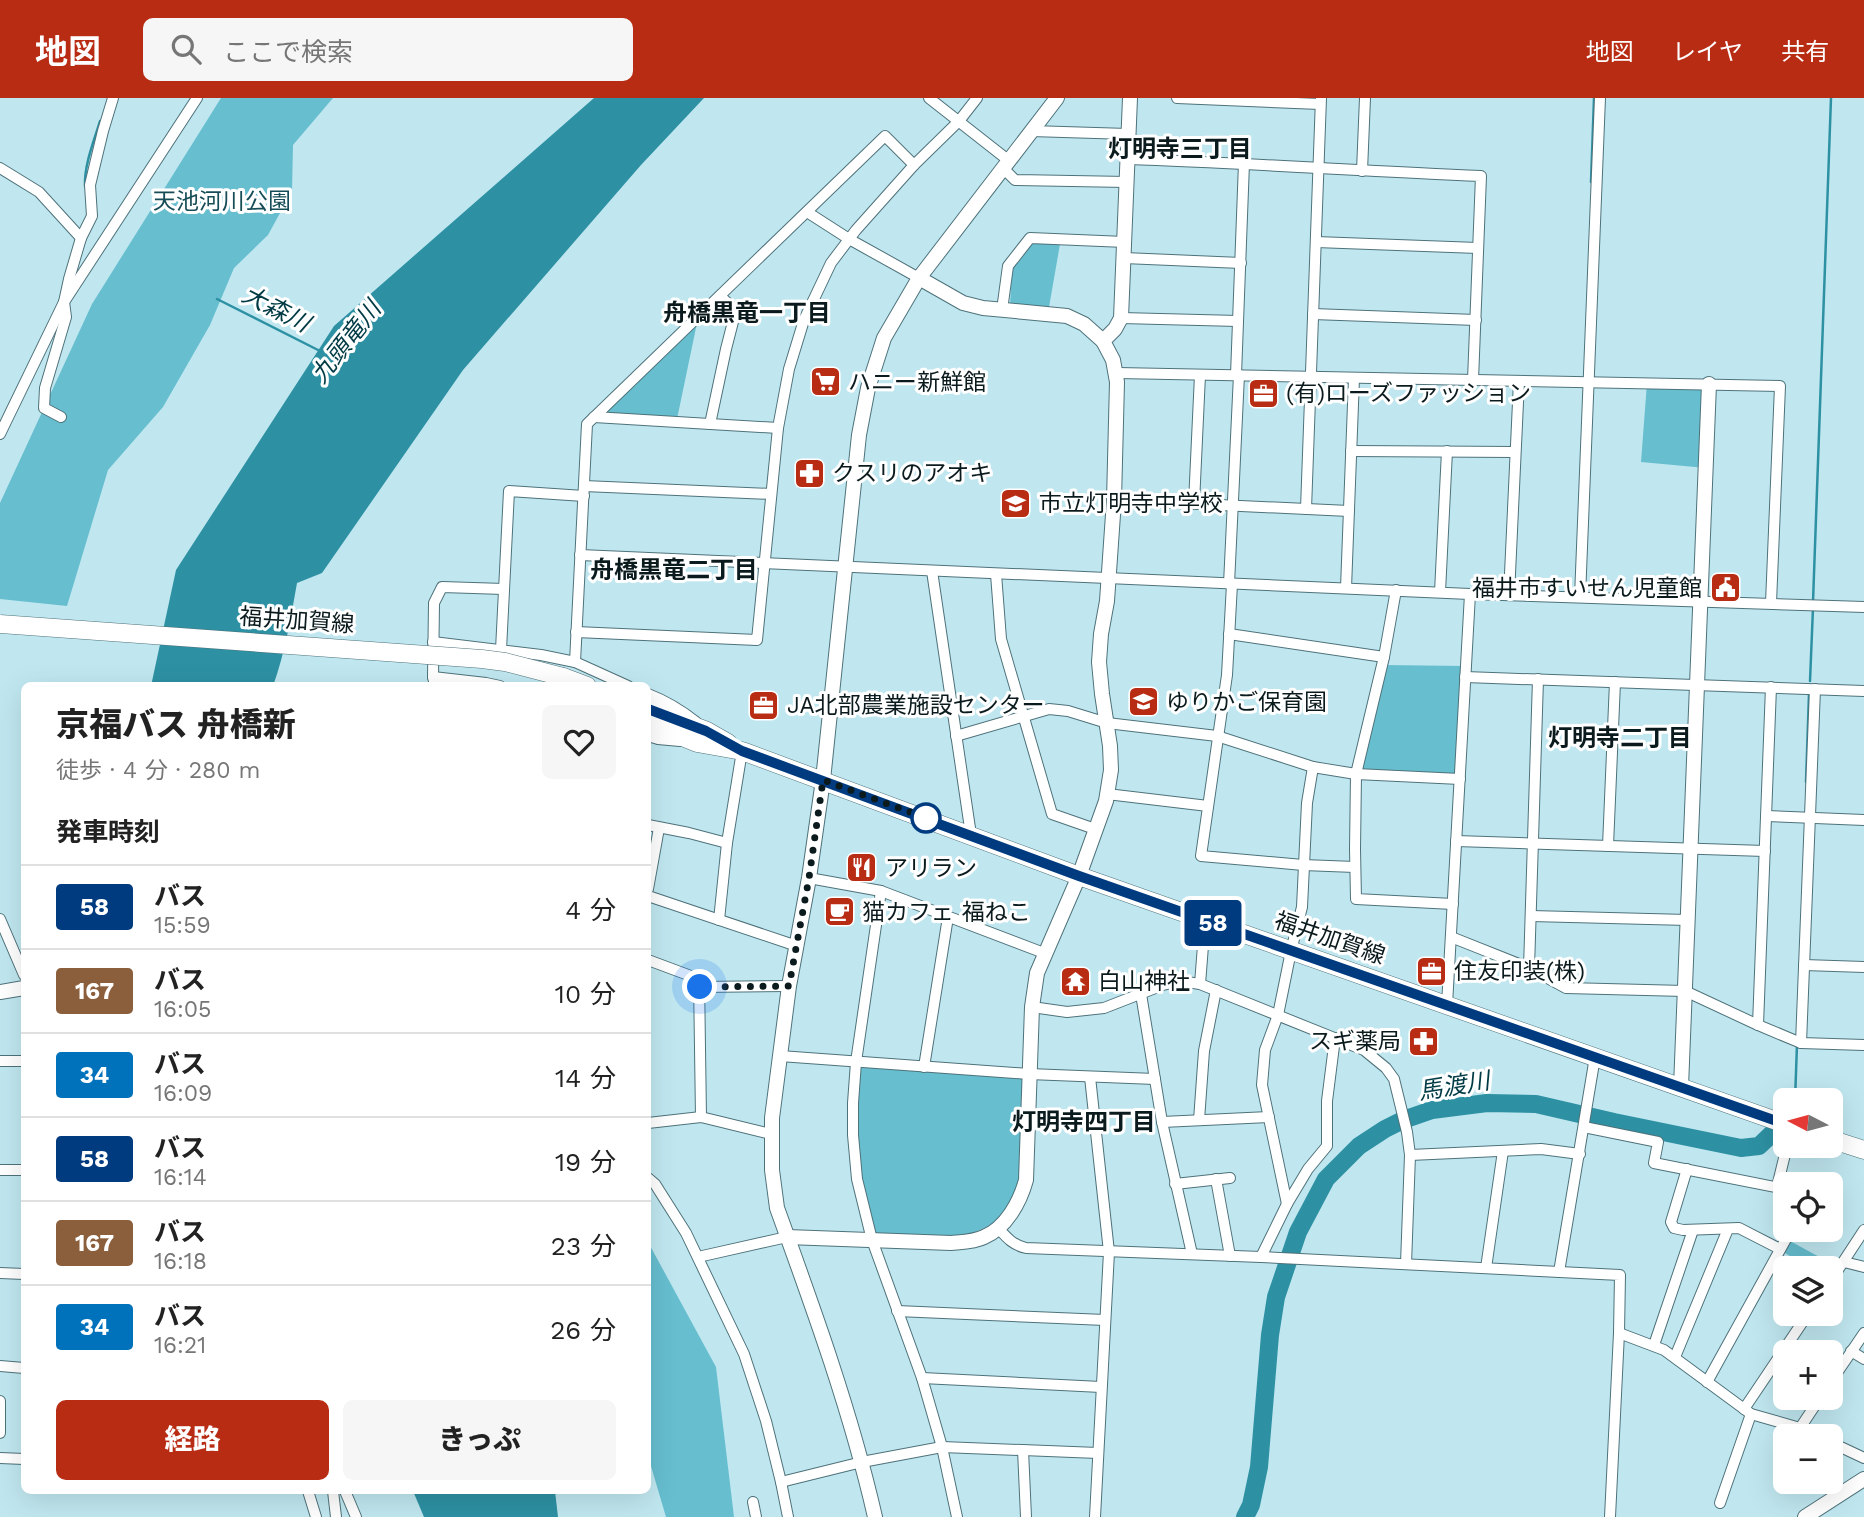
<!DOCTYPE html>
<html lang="ja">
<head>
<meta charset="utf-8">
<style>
	:root { --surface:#fff; --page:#f6f6f6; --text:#222; --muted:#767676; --line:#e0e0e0; --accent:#b82c14 }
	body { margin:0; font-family:"Work Sans","Noto Sans JP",sans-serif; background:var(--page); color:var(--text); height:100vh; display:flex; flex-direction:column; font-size:26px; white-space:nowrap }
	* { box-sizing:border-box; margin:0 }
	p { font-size:23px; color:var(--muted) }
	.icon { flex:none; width:38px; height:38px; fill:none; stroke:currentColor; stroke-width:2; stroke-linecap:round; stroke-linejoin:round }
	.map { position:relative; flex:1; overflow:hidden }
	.sheet { position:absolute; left:21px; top:584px; width:630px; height:812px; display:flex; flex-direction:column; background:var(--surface); border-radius:10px; box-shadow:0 7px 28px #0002 }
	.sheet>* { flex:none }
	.badge { padding:0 14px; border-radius:5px; font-size:24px; line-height:46px }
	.needle { width:46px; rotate:276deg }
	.tools { position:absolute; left:1773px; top:990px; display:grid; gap:14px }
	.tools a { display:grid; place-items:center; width:70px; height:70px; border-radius:10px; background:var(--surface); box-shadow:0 7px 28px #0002; font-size:35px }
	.you { position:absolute; width:35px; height:35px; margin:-18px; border:5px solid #fff; border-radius:50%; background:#1a73e8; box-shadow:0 0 0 10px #1a73e833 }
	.map>.badge { position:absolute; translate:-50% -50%; box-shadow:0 0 0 4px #fff }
	h2 { padding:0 35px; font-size:26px; line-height:63px }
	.round { display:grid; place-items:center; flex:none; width:74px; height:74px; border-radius:10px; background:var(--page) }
	.summary { display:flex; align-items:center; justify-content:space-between; height:119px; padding:0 35px }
	h1 { font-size:33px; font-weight:800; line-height:52px }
	.cta { display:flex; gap:14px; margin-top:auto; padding:14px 35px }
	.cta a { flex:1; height:80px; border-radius:10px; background:var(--accent); color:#fff; font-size:28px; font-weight:800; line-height:80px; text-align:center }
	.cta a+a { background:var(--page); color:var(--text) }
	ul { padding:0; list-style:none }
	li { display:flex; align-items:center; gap:21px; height:84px; padding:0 35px; border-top:2px solid var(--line) }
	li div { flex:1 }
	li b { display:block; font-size:26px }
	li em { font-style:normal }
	li .badge { min-width:77px; font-weight:700; text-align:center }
	header { display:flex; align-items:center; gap:42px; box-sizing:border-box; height:98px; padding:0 35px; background:var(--accent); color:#fff }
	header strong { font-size:33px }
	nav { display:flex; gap:38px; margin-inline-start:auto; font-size:24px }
	.search { width:490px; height:63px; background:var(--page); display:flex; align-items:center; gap:18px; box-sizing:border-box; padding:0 24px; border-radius:10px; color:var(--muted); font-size:26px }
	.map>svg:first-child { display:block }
	.green { fill:#66becf }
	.water { fill:#2d91a3 }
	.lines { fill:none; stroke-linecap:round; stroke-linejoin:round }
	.stream { stroke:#2d91a3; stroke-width:2.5 }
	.river { stroke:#2d91a3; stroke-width:18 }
	.minor-casing { stroke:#4e727a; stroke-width:12 }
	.tertiary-casing { stroke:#4e727a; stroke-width:16 }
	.primary-casing { stroke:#4e727a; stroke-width:19 }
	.minor { stroke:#fff; stroke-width:10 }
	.tertiary { stroke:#fff; stroke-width:14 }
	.primary { stroke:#fff; stroke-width:18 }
	.primary-bridge-casing { stroke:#4e727a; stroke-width:19; stroke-linecap:butt }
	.primary-bridge { stroke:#fff; stroke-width:18 }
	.line-casing { stroke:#fff; stroke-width:16 }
	.line { stroke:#003b80; stroke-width:10 }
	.walk { stroke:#0b1a1d; stroke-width:7; stroke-dasharray:0 12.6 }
	.stop-dot { fill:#fff; stroke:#003b80; stroke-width:3.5 }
	.labels { text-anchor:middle; stroke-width:6; stroke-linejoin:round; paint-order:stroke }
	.park-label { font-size:23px; fill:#164d57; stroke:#fff }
	.poi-label { font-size:23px; fill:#0b1a1d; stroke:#fff; text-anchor:start }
	.street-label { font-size:23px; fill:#0b1a1d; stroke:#fff }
	.neighbourhood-label { font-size:24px; font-weight:bold; fill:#0b1a1d; stroke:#fff }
	.water-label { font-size:24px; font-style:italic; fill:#003b45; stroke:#fff }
</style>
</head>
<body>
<header>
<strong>地図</strong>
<div class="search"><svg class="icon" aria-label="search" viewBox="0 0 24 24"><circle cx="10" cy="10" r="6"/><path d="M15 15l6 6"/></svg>ここで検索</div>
<nav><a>地図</a><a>レイヤ</a><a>共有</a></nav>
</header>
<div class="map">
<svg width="1864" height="1419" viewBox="0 0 1864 1419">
	<rect width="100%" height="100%" fill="#c0e7f0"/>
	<g class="green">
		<polygon points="221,0 333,0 293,47 292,93 268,137 234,170 210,227 163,309 108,372 67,508 0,501 0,405 92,206"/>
		<polygon points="1030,140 1060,146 1048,215 1010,208 1012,170"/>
		<polygon points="697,225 677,321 599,319"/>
		<polygon points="1647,285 1709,286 1706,370 1641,364"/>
		<polygon points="1382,567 1466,568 1460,681 1359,676"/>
		<polygon points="856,964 1026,976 1026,1082 997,1124 973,1135 959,1137 872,1142 857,1081"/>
		<polygon points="1790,1143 1836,1168 1831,1175 1830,1171 1810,1171 1785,1155"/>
		<polygon points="648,1144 716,1269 734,1419 666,1419 648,1358"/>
	</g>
	<g class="water">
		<path d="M594,0H704L641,67L463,272L322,475L297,485C291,519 285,555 273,588H151L176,472L334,228Z"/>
		<polygon points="413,1393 555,1393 558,1419 424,1419"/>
	</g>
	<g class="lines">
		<g class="stream">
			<polyline points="1591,84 1594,0"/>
			<path d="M85,88C84,67 94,43 100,23"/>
			<polyline points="217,201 320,253"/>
			<polyline points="1813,504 1831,0"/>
			<polyline points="1810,583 1813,510"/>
			<polyline points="1806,684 1809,596"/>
			<polyline points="1795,1003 1797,946"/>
		</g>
		<polyline class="river" points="1245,1419 1251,1407 1259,1369 1270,1237 1276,1199 1298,1134 1326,1081 1359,1048 1385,1031 1403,1022 1432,1012 1487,1005 1536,1006 1614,1024 1741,1050 1759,1048 1780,1028"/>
		<defs>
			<g id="minor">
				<polyline points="929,0 1008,62"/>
				<polyline points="1177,0 1320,6"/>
				<polyline points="1031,33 1128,36"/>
				<path d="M1128,61C1245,65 1363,73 1481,78L1473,282"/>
				<polyline points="0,70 39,94 81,140"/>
				<polyline points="1003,70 1015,82 1127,84"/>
				<polyline points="1362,73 1365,0"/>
				<polyline points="807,114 849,141 919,180"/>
				<polyline points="1316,144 1478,150"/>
				<polyline points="1124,160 1241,165"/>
				<polyline points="1002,212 1008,168 1030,140 1125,144"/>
				<polyline points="1313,216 1476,222"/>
				<polyline points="1121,220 1238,223"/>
				<polyline points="1117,275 1780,288 1771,505"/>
				<polyline points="1236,277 1244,65"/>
				<polyline points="61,319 44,310 45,290 66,219 64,204 69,181 81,140 92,118 90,87 103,33 113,0"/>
				<polyline points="594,319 778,330"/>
				<polyline points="710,326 726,251 735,216 732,209 720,198"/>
				<polyline points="0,336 64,204 197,0"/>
				<polyline points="1351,353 1515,354"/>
				<polyline points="584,388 771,396"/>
				<polyline points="1114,402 1349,413"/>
				<polyline points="1194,405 1200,277"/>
				<polyline points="1306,411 1321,0"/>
				<polyline points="580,457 1470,496 1864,509"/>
				<polyline points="932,473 971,737"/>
				<polyline points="996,476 1001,541 1052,716 1095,731"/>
				<polyline points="1229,486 1239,277"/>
				<polyline points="1232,486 1227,577 1201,758 1303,767 1355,769"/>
				<polyline points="1346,490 1354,280"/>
				<polyline points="1396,492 1384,559 1356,676 1355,751 1356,801 1453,806"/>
				<polyline points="1440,494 1447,353"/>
				<polyline points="1509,497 1519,283"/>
				<polyline points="1580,499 1600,0"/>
				<polyline points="576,534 757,542 778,330 789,271 804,222 831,165 856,132 914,67 959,23 977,0"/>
				<polyline points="1229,536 1384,559"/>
				<polyline points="433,544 541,557 575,564 628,588"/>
				<polyline points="501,552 509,393 584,398"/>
				<polyline points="575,564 587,326 885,38 914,67"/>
				<polyline points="433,579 486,585 500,588"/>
				<polyline points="1465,579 1864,593"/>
				<polyline points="435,588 433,579 434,505 442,489 504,491"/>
				<path d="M648,596C666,603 681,612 696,624"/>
				<polyline points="648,638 658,641 680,643"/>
				<polyline points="956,638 1049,611 1068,613 1107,625 1217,638 1313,669 1356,676 1460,681"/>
				<polyline points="1107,696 1208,708"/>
				<polyline points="1766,718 1864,722"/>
				<polyline points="648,727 689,735 727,745"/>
				<polyline points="1456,743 1765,753"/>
				<polyline points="1608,748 1615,584"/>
				<polyline points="809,780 881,793 1044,855"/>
				<polyline points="648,791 659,730"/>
				<polyline points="881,793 856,964 853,1005 853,1037 857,1081 872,1142 922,1280 942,1349 957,1419"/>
				<polyline points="648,798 797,848"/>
				<polyline points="1531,818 1688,822"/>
				<polyline points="0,821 24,877"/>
				<polyline points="719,822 727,745 742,653"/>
				<polyline points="1451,839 1529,870 1566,890 1685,893 1758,927 1801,945 1864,947"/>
				<polyline points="648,862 699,881 701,1019"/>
				<polyline points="1804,867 1864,869"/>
				<polyline points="1529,870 1538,581"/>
				<polyline points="1200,886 1205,822"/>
				<polyline points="700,889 789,888"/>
				<polyline points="1141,896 1162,1024 1192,1156"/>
				<polyline points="1447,907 1470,496"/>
				<polyline points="1032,909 1067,914 1104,910 1163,887 1180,883 1200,886 1364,952 1386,970 1394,981 1407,1034 1410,1057 1406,1166"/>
				<polyline points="1758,927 1771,589"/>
				<polyline points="1801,945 1815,591"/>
				<polyline points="780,958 1029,976 1155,981"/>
				<polyline points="0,963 24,963"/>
				<polyline points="924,969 948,819"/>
				<polyline points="1090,979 1109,1154 1095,1419"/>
				<polyline points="1199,1022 1204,953 1216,892"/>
				<polyline points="1162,1024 1269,1019"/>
				<polyline points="648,1025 701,1019 771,1036"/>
				<polyline points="1584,1029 1658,1044 1654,1065 1785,1091"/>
				<polyline points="1410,1057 1541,1051 1580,1056"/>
				<polyline points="1687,1071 1671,1124 1674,1130 1683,1132 1739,1130 1780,1151"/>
				<polyline points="0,1072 24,1072"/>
				<polyline points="648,1080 655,1086 686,1135 744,1256 766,1323 781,1384 788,1419"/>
				<polyline points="1216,1081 1230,1158"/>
				<polyline points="1175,1086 1230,1080"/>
				<polyline points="1777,1089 1787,1048"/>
				<polyline points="1287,1106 1262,987 1265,952 1278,917 1291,853 1302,809 1307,705 1313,669"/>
				<path d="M998,1130C1007,1140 1013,1147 1026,1150L1261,1159L1620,1177L1619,1235L1610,1419"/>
				<polyline points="698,1159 787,1139"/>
				<polyline points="1261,1159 1287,1106 1308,1071 1327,1048 1327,1003 1335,940"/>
				<polyline points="1844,1164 1864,1169"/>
				<polyline points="1486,1170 1503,1053"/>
				<polyline points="1559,1174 1595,959"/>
				<polyline points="0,1175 24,1176"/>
				<polyline points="1830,1184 1864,1132"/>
				<polyline points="897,1213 1105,1222"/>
				<polyline points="1619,1235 1664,1252 1751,1316 1800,1330 1819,1339"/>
				<polyline points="1654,1247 1693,1132"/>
				<polyline points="1851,1253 1864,1261"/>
				<polyline points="1675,1259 1728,1131"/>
				<polyline points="0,1268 24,1270"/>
				<polyline points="922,1280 1101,1289"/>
				<polyline points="1707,1284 1791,1132"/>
				<polyline points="1830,1285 1864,1235"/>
				<polyline points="0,1303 0,1335"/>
				<polyline points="1744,1311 1808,1216"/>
				<polyline points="1800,1330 1820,1300"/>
				<polyline points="1830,1344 1864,1360"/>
				<polyline points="1023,1352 1026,1419"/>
				<polyline points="0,1360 24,1361"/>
				<polyline points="781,1384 862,1364 942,1349 1098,1355"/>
				<polyline points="308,1393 316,1419"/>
				<polyline points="333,1393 336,1419"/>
				<polyline points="345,1393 356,1419"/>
				<polyline points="753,1404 756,1419"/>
				<polyline points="1720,1405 1751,1316"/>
			</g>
			<g id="tertiary">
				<polyline points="919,180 963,205 983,210 1067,218 1084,226 1103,243"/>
				<polyline points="0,894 24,890"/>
				<polyline points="1681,989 1709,286"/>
				<path d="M787,1139L951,1145C961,1144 974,1144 984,1139C1006,1130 1020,1104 1026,1082L1032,909L1037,875L1079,778L1106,703L1111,672L1110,648L1102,596L1099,564L1101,536L1107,503L1114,402L1117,284L1113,262L1103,243L1115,231L1121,220L1130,0"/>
				<path d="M875,1419C851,1314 814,1212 777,1110L772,1072V1020L789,888L809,780L823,682L859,337L868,290L884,240L919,180L1057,0"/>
				<polyline points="1805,1419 1864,1381"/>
			</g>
			<g id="primary">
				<polyline points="563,579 587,588"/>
				<polyline points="648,611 707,633 728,645"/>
				<polyline points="648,625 697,645 742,653 1079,778 1785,1026"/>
				<polyline points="1830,1041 1864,1052"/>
			</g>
		</defs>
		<use href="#minor" class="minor-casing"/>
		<use href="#tertiary" class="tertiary-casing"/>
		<use href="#primary" class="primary-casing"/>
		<use href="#minor" class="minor"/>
		<use href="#tertiary" class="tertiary"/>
		<use href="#primary" class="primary"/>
		<defs>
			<polyline id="primary-bridge" points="0,526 482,561 505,564 563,579"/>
		</defs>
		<use href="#primary-bridge" class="primary-bridge-casing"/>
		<use href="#primary-bridge" class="primary-bridge"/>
	</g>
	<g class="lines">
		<defs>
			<polyline id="line" points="648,611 706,633 742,653 1079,778 1785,1026"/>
		</defs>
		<use href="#line" class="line-casing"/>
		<use href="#line" class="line"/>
		<polyline class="walk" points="700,889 789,888 809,780 823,682 926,720"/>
	</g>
	<defs>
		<symbol id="supermarket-square" viewBox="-11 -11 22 22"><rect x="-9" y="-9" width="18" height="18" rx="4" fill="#b82c14" stroke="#fff"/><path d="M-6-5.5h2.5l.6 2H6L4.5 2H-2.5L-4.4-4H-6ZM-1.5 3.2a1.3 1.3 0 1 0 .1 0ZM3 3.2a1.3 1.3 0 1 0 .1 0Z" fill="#fff"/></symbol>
		<symbol id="office-square" viewBox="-11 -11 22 22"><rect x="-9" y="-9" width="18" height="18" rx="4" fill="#b82c14" stroke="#fff"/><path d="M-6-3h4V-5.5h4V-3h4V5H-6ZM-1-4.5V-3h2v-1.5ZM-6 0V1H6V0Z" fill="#fff"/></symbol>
		<symbol id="pharmacy-square" viewBox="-11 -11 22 22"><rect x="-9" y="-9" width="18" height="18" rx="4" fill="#b82c14" stroke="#fff"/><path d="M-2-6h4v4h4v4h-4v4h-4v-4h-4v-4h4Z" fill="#fff"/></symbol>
		<symbol id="school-square" viewBox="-11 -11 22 22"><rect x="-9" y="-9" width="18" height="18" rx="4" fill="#b82c14" stroke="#fff"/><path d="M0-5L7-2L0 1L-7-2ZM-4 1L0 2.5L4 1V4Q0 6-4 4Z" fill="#fff"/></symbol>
		<symbol id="civic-square" viewBox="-11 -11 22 22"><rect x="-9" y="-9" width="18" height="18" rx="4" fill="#b82c14" stroke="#fff"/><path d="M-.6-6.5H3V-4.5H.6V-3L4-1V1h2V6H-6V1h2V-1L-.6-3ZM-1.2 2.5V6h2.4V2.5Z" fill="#fff"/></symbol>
		<symbol id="restaurant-square" viewBox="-11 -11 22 22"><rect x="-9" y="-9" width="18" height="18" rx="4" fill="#b82c14" stroke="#fff"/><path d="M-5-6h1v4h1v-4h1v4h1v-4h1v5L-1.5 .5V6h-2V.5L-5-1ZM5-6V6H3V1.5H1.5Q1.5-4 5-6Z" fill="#fff"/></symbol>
		<symbol id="cafe-square" viewBox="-11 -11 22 22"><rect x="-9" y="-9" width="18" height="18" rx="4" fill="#b82c14" stroke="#fff"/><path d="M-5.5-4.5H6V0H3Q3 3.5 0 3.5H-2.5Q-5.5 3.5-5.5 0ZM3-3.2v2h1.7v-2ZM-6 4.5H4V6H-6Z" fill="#fff"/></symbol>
		<symbol id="temple-square" viewBox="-11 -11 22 22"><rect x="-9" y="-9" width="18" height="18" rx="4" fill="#b82c14" stroke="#fff"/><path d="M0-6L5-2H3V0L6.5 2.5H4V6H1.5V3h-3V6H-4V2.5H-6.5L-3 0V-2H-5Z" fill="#fff"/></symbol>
	</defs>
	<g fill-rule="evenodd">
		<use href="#supermarket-square" x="808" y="266" width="35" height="35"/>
		<use href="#office-square" x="1246" y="278" width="35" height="35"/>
		<use href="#pharmacy-square" x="792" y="358" width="35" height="35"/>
		<use href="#school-square" x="998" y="388" width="35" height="35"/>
		<use href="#civic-square" x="1708" y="472" width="35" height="35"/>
		<use href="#school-square" x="1126" y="586" width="35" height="35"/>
		<use href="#office-square" x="746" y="590" width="35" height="35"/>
		<use href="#restaurant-square" x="844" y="752" width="35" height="35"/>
		<use href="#cafe-square" x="822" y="796" width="35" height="35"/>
		<use href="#office-square" x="1414" y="856" width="35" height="35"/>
		<use href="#temple-square" x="1058" y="866" width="35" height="35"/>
		<use href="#pharmacy-square" x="1406" y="926" width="35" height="35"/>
	</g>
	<circle class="stop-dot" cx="926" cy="720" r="14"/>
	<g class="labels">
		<g class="park-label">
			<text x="222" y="111">天池河川公園</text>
		</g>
		<g class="poi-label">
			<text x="848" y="292">ハニー新鮮館</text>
			<text x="1286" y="303">(有)ローズファッション</text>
			<text x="832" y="383">クスリのアオキ</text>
			<text x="1039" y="413">市立灯明寺中学校</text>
			<text x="1702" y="498" text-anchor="end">福井市すいせん児童館</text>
			<text x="1166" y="612">ゆりかご保育園</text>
			<text x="787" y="615">JA北部農業施設センター</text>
			<text x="885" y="778">アリラン</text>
			<text x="862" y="822">猫カフェ 福ねこ</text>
			<text x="1454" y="881">住友印装(株)</text>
			<text x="1098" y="891">白山神社</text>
			<text x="1401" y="951" text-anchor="end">スギ薬局</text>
		</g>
		<g class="street-label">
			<text transform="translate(297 522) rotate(4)" y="8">福井加賀線</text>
			<text transform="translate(1330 840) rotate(19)" y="8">福井加賀線</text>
		</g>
		<g class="neighbourhood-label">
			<text x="1180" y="59">灯明寺三丁目</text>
			<text x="747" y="223">舟橋黒竜一丁目</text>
			<text x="674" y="480">舟橋黒竜二丁目</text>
			<text x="1620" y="648">灯明寺二丁目</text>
			<text x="1084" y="1032">灯明寺四丁目</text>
		</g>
		<g class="water-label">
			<text transform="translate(276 211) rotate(27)" y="8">大森川</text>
			<text transform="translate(346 244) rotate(-52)" y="8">九頭竜川</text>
			<text transform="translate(1454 988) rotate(-9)" y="8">馬渡川</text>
		</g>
	</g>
</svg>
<div class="tools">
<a><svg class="needle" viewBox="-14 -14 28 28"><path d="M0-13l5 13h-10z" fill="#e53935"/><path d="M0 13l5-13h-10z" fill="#767676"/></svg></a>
<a><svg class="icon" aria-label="locate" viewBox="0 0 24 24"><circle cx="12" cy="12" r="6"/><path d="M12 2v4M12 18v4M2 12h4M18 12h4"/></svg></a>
<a><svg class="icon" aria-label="layers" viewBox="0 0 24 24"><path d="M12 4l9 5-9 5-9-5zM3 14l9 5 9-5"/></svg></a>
<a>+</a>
<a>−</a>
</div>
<div class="you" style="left:700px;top:889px"></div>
<b class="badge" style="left:1213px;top:825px;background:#003b80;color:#fff">58</b>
<section class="sheet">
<div class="summary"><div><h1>京福バス 舟橋新</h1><p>徒歩 · 4 分 · 280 m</p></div><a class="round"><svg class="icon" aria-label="heart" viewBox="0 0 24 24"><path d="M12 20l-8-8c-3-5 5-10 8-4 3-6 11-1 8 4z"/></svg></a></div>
<h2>発車時刻</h2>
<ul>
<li><span class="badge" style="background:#003b80;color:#fff">58</span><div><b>バス</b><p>15:59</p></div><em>4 分</em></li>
<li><span class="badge" style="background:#8b5e3c;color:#fff">167</span><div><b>バス</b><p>16:05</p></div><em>10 分</em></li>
<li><span class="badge" style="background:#0072bc;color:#fff">34</span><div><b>バス</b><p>16:09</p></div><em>14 分</em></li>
<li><span class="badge" style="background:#003b80;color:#fff">58</span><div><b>バス</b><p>16:14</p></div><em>19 分</em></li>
<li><span class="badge" style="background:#8b5e3c;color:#fff">167</span><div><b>バス</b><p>16:18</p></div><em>23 分</em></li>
<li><span class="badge" style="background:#0072bc;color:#fff">34</span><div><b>バス</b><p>16:21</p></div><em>26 分</em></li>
</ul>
<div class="cta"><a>経路</a><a>きっぷ</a></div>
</section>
</div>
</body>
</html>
